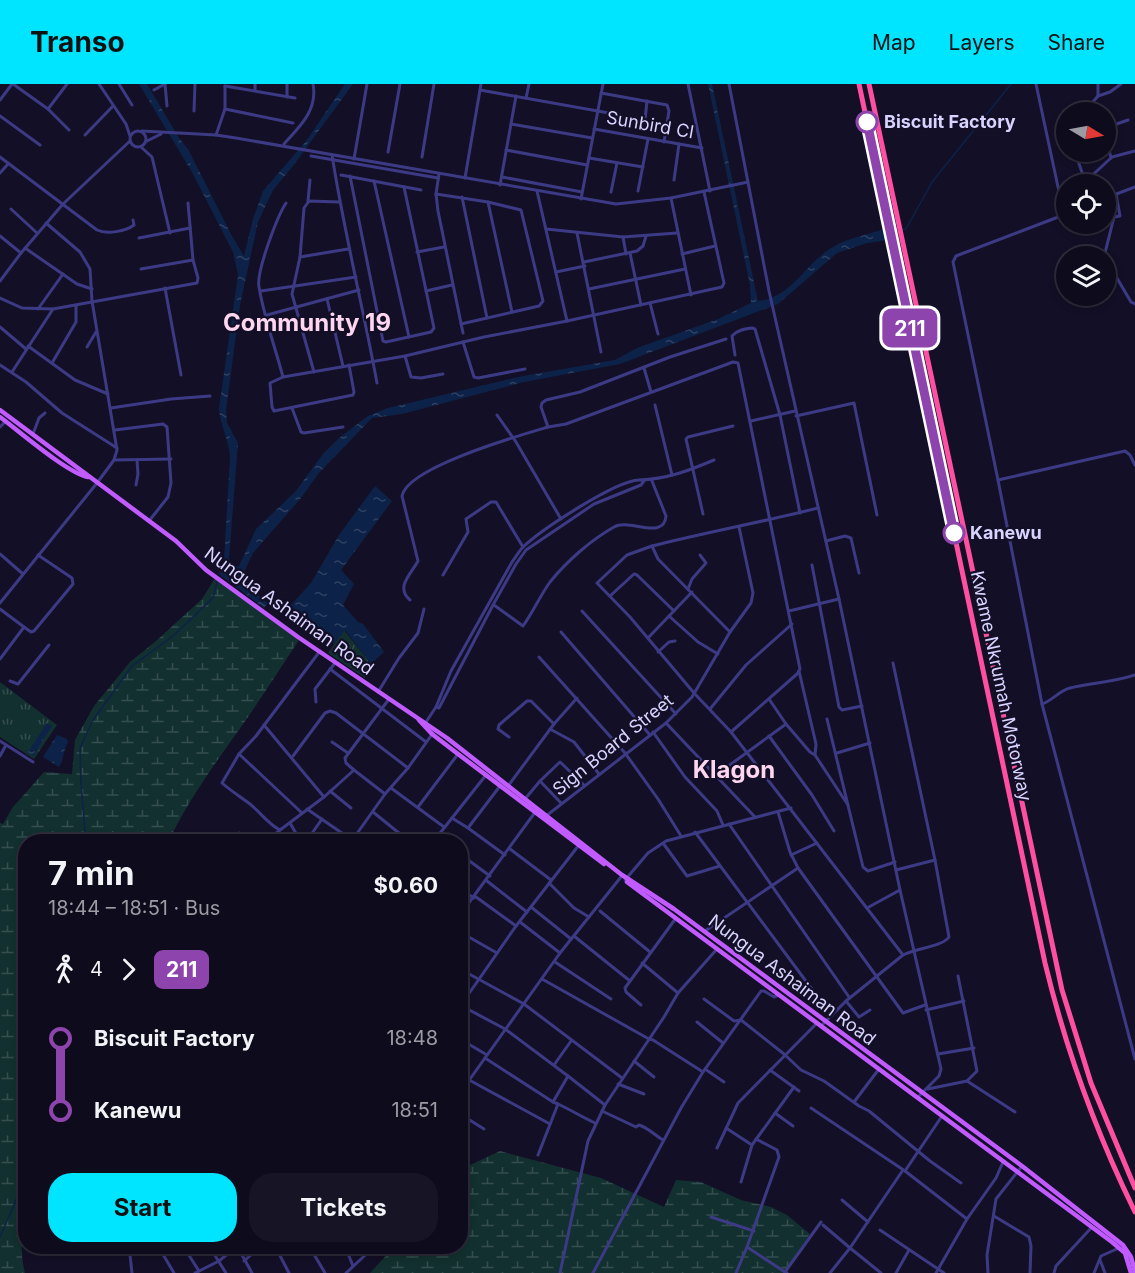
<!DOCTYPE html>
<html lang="en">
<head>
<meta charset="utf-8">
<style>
	:root { --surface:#0e0b1c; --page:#171425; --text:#f1f3f6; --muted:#9b9ba3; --line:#2e2b3b; --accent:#00e5ff }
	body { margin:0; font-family:Inter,sans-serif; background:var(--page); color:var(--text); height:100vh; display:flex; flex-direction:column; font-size:22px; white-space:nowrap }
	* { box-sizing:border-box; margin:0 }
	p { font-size:20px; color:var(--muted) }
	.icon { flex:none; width:33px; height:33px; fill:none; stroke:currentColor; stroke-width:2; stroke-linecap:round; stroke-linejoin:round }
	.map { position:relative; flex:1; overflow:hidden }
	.panel { position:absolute; left:18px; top:750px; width:450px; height:420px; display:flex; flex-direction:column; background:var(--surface); border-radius:24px; box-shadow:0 3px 9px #0003,0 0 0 2px var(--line) }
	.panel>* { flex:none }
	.badge { padding:0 12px; border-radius:9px; font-size:21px; line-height:39px }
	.needle { width:39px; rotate:100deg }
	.buttons { position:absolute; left:1056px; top:18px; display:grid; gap:12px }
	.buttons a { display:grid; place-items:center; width:60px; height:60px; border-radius:50%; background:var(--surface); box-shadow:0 3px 9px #0003,0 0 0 2px var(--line); font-size:30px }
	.map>.badge { position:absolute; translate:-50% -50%; box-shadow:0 0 0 3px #fff }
	.legs { display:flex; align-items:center; gap:9px; height:66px; padding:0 30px; font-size:20px }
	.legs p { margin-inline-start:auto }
	.head { display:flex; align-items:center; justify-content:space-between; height:102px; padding:0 30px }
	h1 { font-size:33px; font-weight:700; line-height:45px }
	.button { display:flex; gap:12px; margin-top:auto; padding:12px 30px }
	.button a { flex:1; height:69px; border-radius:24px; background:var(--accent); color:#111; font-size:24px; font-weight:700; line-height:69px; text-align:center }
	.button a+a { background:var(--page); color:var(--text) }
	ul { padding:0 30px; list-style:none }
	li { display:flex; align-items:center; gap:21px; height:72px; font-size:22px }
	li i { display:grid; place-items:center; width:9px; height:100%; margin:0 8px; background:currentColor }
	li i::after { content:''; width:15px; height:15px; margin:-8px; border:4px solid; border-radius:50%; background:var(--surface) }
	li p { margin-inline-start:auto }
	li:first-child i { background:linear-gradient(#0000 50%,currentColor 0) }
	li:last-child i { background:linear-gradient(currentColor 50%,#0000 0) }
	header { display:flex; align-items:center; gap:36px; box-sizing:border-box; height:84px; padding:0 30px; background:var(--accent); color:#111 }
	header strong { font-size:28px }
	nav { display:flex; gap:33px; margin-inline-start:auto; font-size:21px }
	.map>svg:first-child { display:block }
	.grass { fill:url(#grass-tufts) }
	.wetland { fill:url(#wetland-marsh) }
	.water { fill:url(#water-ripples) }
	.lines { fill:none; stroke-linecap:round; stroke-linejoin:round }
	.stream { stroke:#0c2248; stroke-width:1.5 }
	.minor { stroke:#3d3a85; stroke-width:3 }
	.major { stroke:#c25bff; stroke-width:4.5 }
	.highway { stroke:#ff4fa3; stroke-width:5 }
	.line-1-casing { stroke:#fff; stroke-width:14 }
	.line-1 { stroke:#8e44ad; stroke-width:9 }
	.stop-1-dot { fill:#fff; stroke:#8e44ad; stroke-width:3 }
	.labels { text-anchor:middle; stroke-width:4.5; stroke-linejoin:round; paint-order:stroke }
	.stop-label { font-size:18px; font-weight:bold; fill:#d9d4ff; stroke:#130f26; text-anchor:start }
	.street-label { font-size:18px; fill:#d9d4ff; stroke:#130f26 }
	.district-label { font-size:24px; font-weight:bold; fill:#ffd6f0; stroke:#130f26 }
</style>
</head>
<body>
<header>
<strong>Transo</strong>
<nav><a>Map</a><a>Layers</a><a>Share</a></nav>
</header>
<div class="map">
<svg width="1135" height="1189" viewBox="0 0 1135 1189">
	<defs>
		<pattern id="grass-tufts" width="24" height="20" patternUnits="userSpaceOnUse" patternTransform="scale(1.5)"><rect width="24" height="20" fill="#12302f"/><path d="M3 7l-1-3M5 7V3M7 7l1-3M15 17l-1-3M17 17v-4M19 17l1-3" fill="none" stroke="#344d4e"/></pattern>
		<pattern id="wetland-marsh" width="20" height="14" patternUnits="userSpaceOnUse" patternTransform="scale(1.5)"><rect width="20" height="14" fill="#12302f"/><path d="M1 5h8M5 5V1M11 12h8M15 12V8" fill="none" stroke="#344d4e"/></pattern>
		<pattern id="water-ripples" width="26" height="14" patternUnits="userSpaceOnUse" patternTransform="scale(1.5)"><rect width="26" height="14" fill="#0c2248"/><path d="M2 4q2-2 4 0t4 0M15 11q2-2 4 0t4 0" fill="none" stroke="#2f4163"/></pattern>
	</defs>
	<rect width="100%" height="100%" fill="#130f26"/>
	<g class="grass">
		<polygon points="344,546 371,580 365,594 328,569"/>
		<polygon points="0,598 57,641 34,675 0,653"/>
	</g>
	<g class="wetland">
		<path d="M215,494L299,556C282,582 265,608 248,633C220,673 190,712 169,757L26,758V1148C19,1160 22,1177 25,1189H0V739L3,740L13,723L44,688L72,690L75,656L94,622L130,578L156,557L202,515Z"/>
		<polygon points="500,1067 601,1094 664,1123 676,1096 701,1098 741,1116 771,1123 787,1131 810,1150 784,1189 370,1189 394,1163 460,1162 461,1088 466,1083"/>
	</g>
	<g class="water">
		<path d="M139,0H147L179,54L188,65L232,152L244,172L253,135L263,107L306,57L345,0H353L293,82L273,106L258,138L240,221L226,326L227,339L238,359L229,475L235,483L239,482L256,445L295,408L323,370L339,354L368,332L388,324L523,292L615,276L637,264L718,235L751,219L750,201L708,0H712L758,217C792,214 806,178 833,163C849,153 869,151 886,144L889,156L867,159L837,169L778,220L620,280L524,298L402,330L372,334L318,390L301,414L253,469L245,486L242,497L268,519L264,524L219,490L224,477L230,373C229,356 220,341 219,324L238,191L233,168L193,90Z"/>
		<polygon points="375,402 392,417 341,486 354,500 343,521 358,538 363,540 384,568 371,580 345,546 334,560 290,522 311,499 339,451"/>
		<polygon points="47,639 52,642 33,672 28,668"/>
		<path d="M57,651L67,655L68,658C63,666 64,676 59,683L43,673Z"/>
	</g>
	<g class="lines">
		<g class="stream">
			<polyline points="892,148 906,145 932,98 1011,0"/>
			<polyline points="86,758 81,700 80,664 93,636 132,582 173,552 213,514 217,498"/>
			<polyline points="0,1153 17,1114 26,1102"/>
		</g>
		<g class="minor">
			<polyline points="13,0 48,25 69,46"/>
			<polyline points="99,0 126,40 130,52"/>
			<polyline points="119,0 132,21"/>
			<polyline points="165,0 167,22"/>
			<polyline points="688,0 710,107"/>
			<polyline points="729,0 769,207 839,515 900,806 941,985 939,992 918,1013"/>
			<polyline points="1036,0 1064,131"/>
			<polyline points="225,2 295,14"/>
			<polyline points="154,6 165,0"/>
			<polyline points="255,6 255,0"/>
			<polyline points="480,6 620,31"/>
			<polyline points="601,9 667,21 669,27 664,58"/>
			<polyline points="1098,12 1110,8 1121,0"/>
			<polyline points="287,13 287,0"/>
			<polyline points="526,14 529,0"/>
			<polyline points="0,16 12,0"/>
			<polyline points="48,25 67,0"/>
			<polyline points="225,25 293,39"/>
			<polyline points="194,27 195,0"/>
			<polyline points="1084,28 1098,12 1098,0"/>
			<polyline points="0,32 40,61"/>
			<polyline points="645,36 647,17"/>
			<polyline points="511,40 592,54"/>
			<polyline points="594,45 702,64"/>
			<circle cx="138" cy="55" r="8"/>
			<polyline points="142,47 216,51 236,54 616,120 671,114 748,98"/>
			<polyline points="85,51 113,22"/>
			<polyline points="216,51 225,25 225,2"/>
			<polyline points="147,57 161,50"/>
			<path d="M284,60C300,42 318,26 313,0"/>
			<polyline points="141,63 152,73 170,149"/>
			<polyline points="506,66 587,81"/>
			<polyline points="388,68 400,0"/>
			<polyline points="1075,68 1086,100"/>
			<path d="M332,71C344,148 363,223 377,299"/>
			<polyline points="311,72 438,94"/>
			<path d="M0,73L97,146C107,151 126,147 134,141L133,136"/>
			<polyline points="422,73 434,0"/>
			<polyline points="589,74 643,83"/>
			<polyline points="1111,74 1106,55 1108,43 1128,36"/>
			<polyline points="354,75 367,0"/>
			<polyline points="0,89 8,80"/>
			<polyline points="439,90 436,110 438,127 463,249"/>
			<polyline points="341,91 421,106"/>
			<polyline points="350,92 383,257 386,258 431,248 434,244 404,103"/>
			<polyline points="502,93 582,108"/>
			<polyline points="465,94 481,0"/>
			<polyline points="674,96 679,60"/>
			<polyline points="374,97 409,253"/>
			<polyline points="1085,98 1112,73 1135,67"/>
			<polyline points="500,101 516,12"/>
			<polyline points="537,107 567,237 722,203 724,199 704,108"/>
			<polyline points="638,107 648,55"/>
			<polyline points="611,108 617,79"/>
			<polyline points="436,110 488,118 521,126 543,217 539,222 461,240"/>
			<polyline points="1116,110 1120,132 1114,133 1105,169 1111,184 1131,218 1135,220"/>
			<polyline points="462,113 487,234"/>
			<polyline points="671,114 691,211"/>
			<polyline points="1106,114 1135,103"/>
			<polyline points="581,115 603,0"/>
			<polyline points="308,117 310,96"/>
			<polyline points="488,118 512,228"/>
			<path d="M286,119C277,133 256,188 259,203C264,233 275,263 283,293L405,272L484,253L567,237"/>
			<polyline points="11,125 37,149"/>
			<polyline points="1066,130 956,172 953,178 998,396 1042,620 1135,975"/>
			<polyline points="546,145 623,153 677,149"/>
			<polyline points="577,149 601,268"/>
			<polyline points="0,152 21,169"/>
			<polyline points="623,153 626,170"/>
			<polyline points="139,154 190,144"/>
			<polyline points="25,164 77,200 92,205"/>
			<polyline points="417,168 444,163"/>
			<polyline points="630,169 641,221"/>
			<polyline points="682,170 715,162"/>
			<polyline points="300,173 348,165"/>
			<polyline points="584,178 637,167 643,162 646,152"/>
			<polyline points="141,185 193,176"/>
			<polyline points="556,188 585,182"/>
			<polyline points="0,197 21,169 63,120 130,57"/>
			<polyline points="165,204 181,291"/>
			<polyline points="589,205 685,185"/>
			<polyline points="261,207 356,193"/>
			<polyline points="426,207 452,201"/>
			<polyline points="0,214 22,224 53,225 197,199 198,194 193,176 188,119"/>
			<polyline points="327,215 343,282"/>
			<polyline points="650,219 658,250"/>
			<polyline points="38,225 63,190"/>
			<polyline points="267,231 359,206"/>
			<polyline points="0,243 26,265"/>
			<polyline points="726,255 670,273 580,308 546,316 542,319 541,323 548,343 566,340 733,278 738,279 800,585 797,590 731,648"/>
			<polyline points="463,258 474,293 478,294 525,285"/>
			<polyline points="28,262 75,296 108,310"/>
			<polyline points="87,263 96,248"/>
			<path d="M735,271L732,252C737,246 745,245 752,244L755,245L780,331L800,429"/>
			<polyline points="405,272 411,293 421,294 443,290"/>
			<polyline points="52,279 76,238 76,222"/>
			<polyline points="0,281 26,298 62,329 117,364"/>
			<polyline points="644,284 651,308"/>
			<polyline points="12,288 53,225"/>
			<polyline points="314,288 292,210 300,173 304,124 309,117 339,118"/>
			<polyline points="283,293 270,299 272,323 274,327 353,311 354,308 349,281"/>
			<polyline points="655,321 672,391"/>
			<polyline points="111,324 171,315 210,312"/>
			<polyline points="292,324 301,348 304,349 343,343"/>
			<polyline points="497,331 516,358 561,435"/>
			<polyline points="796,332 854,319 877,431"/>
			<polyline points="751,337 795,327"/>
			<polyline points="0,343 6,337"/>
			<polyline points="115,346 163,340 167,343 171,399 168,413 149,437"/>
			<polyline points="33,350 39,334 45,329"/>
			<polyline points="114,376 171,375"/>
			<polyline points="998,396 1125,367 1130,371 1135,381"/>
			<path d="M644,397L641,401L594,420L526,466L516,480L493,521L439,624L436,623L451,587L512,478C516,473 519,467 523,463C542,445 615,397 639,396C667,395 688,387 714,376"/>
			<polyline points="136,401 138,390 137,376"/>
			<polyline points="703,430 686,355 688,353 733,342"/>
			<polyline points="826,457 845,452 851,454 859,489"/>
			<polyline points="652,462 627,471 597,499 630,533 694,609 731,648 903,871"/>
			<polyline points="0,470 23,490"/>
			<polyline points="812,481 839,623 842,626 862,622"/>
			<polyline points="443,491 468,448 466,435 491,418 496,418 523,463"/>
			<polyline points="688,505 692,495 706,479 700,471"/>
			<polyline points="610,512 634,490 637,491 674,527"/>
			<path d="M410,516C395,503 411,490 418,477L402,412C407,383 521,351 548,343"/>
			<polyline points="0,519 97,399 114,376 117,366 92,217 90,185 80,168 46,139"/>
			<path d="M494,521L523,542C533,528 540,512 550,498C567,477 591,456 614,443C629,434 664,457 666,432L652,397"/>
			<polyline points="0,525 24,543"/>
			<polyline points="582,527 676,630"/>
			<polyline points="789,527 839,515"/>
			<polyline points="669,532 698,558 718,570"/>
			<polyline points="561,548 650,651"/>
			<path d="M730,548L658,475L652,462C707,448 763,438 818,424"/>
			<polyline points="648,554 692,508"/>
			<polyline points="658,568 669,558 675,557"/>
			<polyline points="539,573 625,669 658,715 681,752"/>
			<polyline points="0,575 24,543 31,548 34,547 73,500 72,494 38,471"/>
			<polyline points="330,585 426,658"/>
			<polyline points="799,587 816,660 815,671"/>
			<polyline points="10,597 18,600 49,561"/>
			<polyline points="378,608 399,574 418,549 424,525"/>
			<polyline points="769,615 786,640 810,668 815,671 848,721"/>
			<polyline points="316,618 315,605 335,579"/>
			<path d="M1042,620C1052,617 1060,606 1070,604C1092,599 1114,598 1135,591"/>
			<polyline points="710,625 746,581 792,540"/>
			<polyline points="827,635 863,783 868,787 895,778"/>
			<polyline points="426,638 436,623"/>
			<polyline points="666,639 755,733"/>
			<polyline points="264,641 324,713 354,686 385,710"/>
			<polyline points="550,645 574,658 599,690"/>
			<polyline points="653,648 685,693 717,727 723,741"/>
			<polyline points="769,652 812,711 834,747"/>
			<polyline points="509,653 498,645 499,641 527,617 531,617 554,640"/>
			<polyline points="0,657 33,678"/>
			<polyline points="332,658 348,669"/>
			<polyline points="837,669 870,659"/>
			<path d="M239,670L222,699C231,707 241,713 250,720C260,728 269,741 280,746L324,713"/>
			<polyline points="0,672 6,661"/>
			<polyline points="293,672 325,629 330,627 336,629 408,684"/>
			<polyline points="354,686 346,679 345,674 389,615"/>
			<polyline points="716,691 786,640"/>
			<polyline points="540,697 561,719"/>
			<polyline points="500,702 468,744 505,771"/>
			<polyline points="508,702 554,640 577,614"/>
			<polyline points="391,704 444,743"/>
			<polyline points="330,707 351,724"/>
			<polyline points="525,715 540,697 560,678 584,701"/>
			<polyline points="418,723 458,670"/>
			<polyline points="307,725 352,756"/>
			<polyline points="373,728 410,758"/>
			<polyline points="778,728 790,768 798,784 903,929 925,921"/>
			<polyline points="302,729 239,670 256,652 320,567"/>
			<polyline points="546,732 666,639 692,613 730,548 751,519 753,509 739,443"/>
			<polyline points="452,734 468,744"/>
			<polyline points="290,739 301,758"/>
			<polyline points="729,740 849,913"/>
			<polyline points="695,748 814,908"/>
			<polyline points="239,749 250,758"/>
			<polyline points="437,752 444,758"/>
			<polyline points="355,754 359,758"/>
			<polyline points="266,758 280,746"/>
			<polyline points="306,758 322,735"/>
			<polyline points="351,758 385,710 408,684 433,649"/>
			<polyline points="433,758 486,691"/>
			<polyline points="663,759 687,792 720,782"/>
			<polyline points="510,765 551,796"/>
			<polyline points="460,770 490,792"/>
			<polyline points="791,771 817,759"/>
			<polyline points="896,786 935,776"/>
			<polyline points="625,796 648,769 666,757 791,724"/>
			<polyline points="487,797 527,828"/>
			<polyline points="549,799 574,824 589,833"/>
			<polyline points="460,805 474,814"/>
			<polyline points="476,813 516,842"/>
			<polyline points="531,823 571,855"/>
			<polyline points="867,824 900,806"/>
			<polyline points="600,827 650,868"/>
			<polyline points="460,831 536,727"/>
			<polyline points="520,838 560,869"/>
			<polyline points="705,847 798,784"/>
			<polyline points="460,848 497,869"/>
			<polyline points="574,852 630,897"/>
			<polyline points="555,878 611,915"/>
			<polyline points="642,879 678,909"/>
			<polyline points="460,885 524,920 622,994"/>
			<polyline points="542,895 649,955 653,956 703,988"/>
			<polyline points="704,915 734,937 741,936 784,970 801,986 824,997 859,1022 869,1027 930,1077 961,1099"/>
			<polyline points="846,917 859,933 870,926"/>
			<polyline points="460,921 505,945 568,992 553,1018 558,1020 538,1071"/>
			<polyline points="461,921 516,842 579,761"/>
			<polyline points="641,921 626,908 625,904 676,834"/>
			<polyline points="926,926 964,917"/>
			<polyline points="697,938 723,959"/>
			<path d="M821,942L846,917L903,871C916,864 942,863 949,853L935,776L893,579"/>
			<polyline points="460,955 487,971"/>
			<polyline points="938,970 974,964"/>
			<polyline points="485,974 553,1018"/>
			<polyline points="634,977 654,993"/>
			<polyline points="554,981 571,957"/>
			<polyline points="705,985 724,998"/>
			<polyline points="770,986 799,1007"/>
			<polyline points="460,991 550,1040"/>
			<polyline points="568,992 605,1021"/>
			<polyline points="967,997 1015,1028"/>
			<polyline points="618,1000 644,1010"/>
			<polyline points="928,1005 967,997 977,987 958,892"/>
			<polyline points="460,1009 560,869 621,793"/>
			<polyline points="854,1018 879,985"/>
			<path d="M558,1020C571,1026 582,1033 595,1039"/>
			<polyline points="811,1024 905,1087 967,1135 996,1094 1003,1078"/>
			<path d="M602,1027L636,1043L639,1041C649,1044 654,1051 663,1056"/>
			<polyline points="775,1029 793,1042"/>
			<polyline points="460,1030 484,1045"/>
			<polyline points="726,1044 752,1061"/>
			<polyline points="756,1055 777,1066 779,1073 747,1163 785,1188"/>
			<polyline points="717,1064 738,1019 817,939"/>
			<polyline points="460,1069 465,1072"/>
			<polyline points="905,1087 942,1032"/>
			<polyline points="741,1098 752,1061 794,1003"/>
			<polyline points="842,1116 868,1138"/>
			<polyline points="994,1132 1029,1153 1031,1162 1030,1189"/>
			<polyline points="711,1133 754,1147"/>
			<polyline points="823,1141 850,1164 903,1086"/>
			<polyline points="880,1146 944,1189"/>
			<polyline points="129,1162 132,1189"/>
			<polyline points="158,1162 174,1189"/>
			<polyline points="183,1162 199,1187"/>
			<polyline points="209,1162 226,1189"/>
			<polyline points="237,1162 252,1189"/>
			<polyline points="275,1162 289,1189"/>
			<polyline points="309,1162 325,1189"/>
			<polyline points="345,1162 353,1182"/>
			<polyline points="1100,1176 1105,1189"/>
			<polyline points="244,1177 261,1162"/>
			<polyline points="195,1189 219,1177 237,1162"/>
			<polyline points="346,1189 375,1162"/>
			<polyline points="560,1189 588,1057 605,1021 664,933 678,909 717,865"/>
			<polyline points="593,1189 681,1024 703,988 761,907 764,907 774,913 779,911"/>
			<polyline points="736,1189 747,1163"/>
			<polyline points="787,1189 785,1188 821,1138"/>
			<polyline points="830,1189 850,1164 881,1189"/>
			<polyline points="896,1189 909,1166"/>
			<polyline points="936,1189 967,1135"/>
			<polyline points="988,1189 987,1171 996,1115 1022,1082"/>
			<polyline points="1054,1189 1056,1182 1092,1143"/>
			<polyline points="1094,1189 1101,1172 1119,1164"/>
		</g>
		<g class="major">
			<polyline points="0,326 176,457 206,486 298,553 447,654 622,791 674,825 793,913 1022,1082 1123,1161 1131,1173 1135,1188"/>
			<path d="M0,333C19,347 67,389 88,393"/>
			<polyline points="419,636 432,650 458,670 604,780"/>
			<polyline points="627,798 1112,1158 1125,1169 1131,1189"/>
		</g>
		<g class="highway">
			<path d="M859,0L1045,879C1066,966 1096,1048 1135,1128"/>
			<polyline points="869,0 1062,906 1091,999 1135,1104"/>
		</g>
	</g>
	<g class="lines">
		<defs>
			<polyline id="line-1" points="867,38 954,449"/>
		</defs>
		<use href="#line-1" class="line-1-casing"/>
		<use href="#line-1" class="line-1"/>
	</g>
	<g class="stop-1-dot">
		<circle cx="867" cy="38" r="10"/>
		<circle cx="954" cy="449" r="10"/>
	</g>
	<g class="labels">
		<g class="stop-label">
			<text x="884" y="44">Biscuit Factory</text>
			<text x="970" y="455">Kanewu</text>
		</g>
		<g class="street-label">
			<text transform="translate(650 41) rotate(10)" y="6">Sunbird Cl</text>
			<text transform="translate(289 527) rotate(36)" y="6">Nungua Ashaiman Road</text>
			<text transform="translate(1001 602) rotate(78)" y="6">Kwame Nkrumah Motorway</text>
			<text transform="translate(613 661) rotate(-39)" y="6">Sign Board Street</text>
			<text transform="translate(792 896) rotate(37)" y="6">Nungua Ashaiman Road</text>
		</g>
		<g class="district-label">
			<text x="307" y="247">Community 19</text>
			<text x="734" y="694">Klagon</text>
		</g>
	</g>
</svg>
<div class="buttons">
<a><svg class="needle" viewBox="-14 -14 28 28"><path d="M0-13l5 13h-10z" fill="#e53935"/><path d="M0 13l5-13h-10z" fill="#9b9ba3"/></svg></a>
<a><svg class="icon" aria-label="locate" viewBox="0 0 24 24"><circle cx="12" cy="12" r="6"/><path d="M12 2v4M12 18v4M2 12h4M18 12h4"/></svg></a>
<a><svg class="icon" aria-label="layers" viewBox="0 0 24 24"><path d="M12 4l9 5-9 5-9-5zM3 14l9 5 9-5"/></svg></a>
</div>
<b class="badge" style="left:910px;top:244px;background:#8e44ad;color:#fff">211</b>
<section class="panel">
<div class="head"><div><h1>7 min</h1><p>18:44 – 18:51 · Bus</p></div><b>$0.60</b></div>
<div class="legs"><svg class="icon" aria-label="walk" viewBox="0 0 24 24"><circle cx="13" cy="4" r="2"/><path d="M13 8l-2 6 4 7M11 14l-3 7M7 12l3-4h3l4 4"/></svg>4<svg class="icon" aria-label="forward" viewBox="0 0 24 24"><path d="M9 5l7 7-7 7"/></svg><b class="badge" style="background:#8e44ad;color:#fff">211</b></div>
<ul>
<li><i style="color:#8e44ad"></i><b>Biscuit Factory</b><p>18:48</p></li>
<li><i style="color:#8e44ad"></i><b>Kanewu</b><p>18:51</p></li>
</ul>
<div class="button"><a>Start</a><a>Tickets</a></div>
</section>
</div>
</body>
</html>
